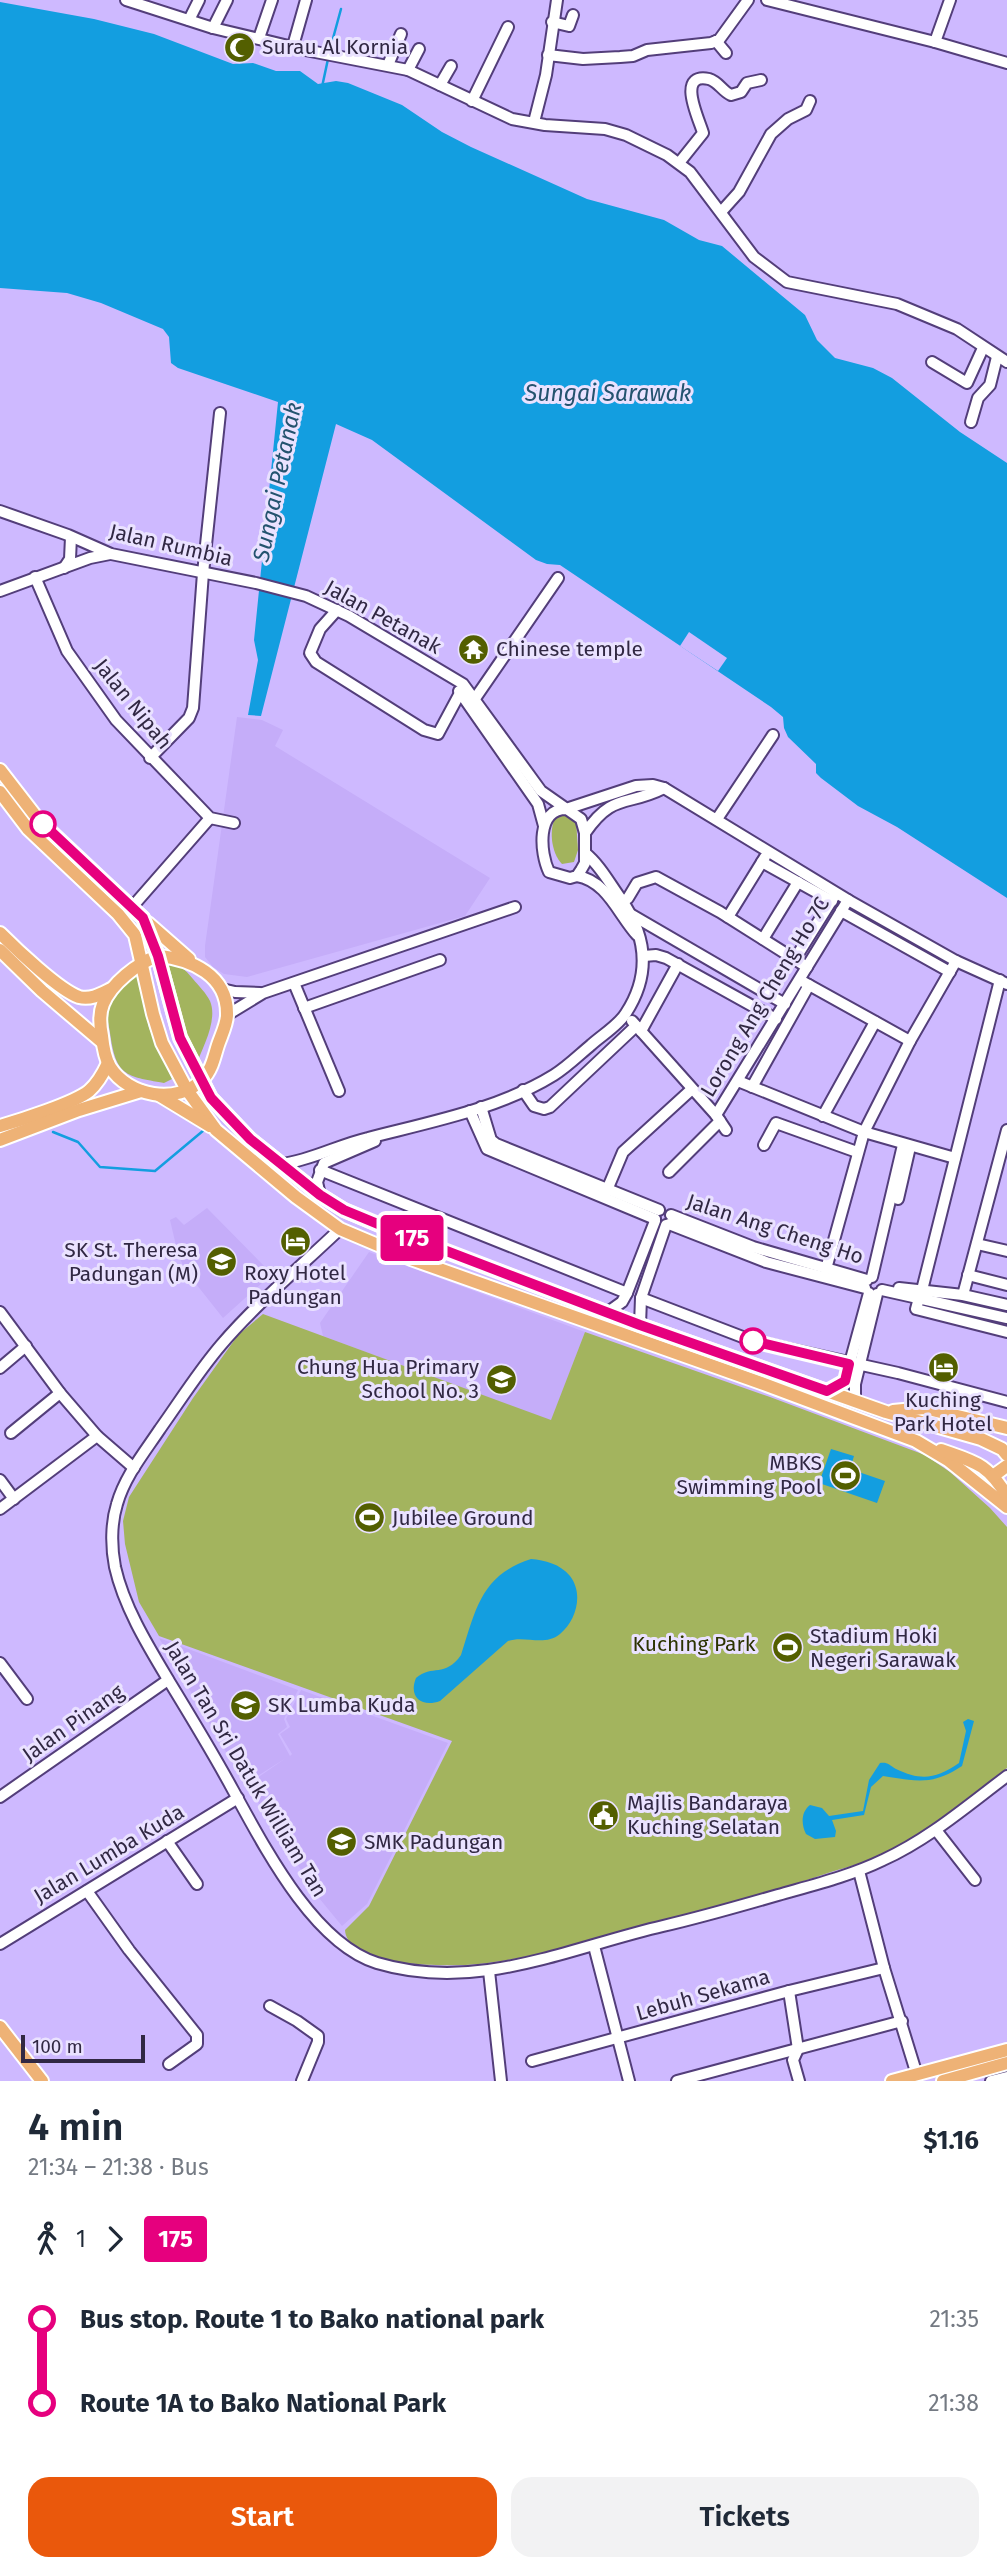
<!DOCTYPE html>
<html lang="en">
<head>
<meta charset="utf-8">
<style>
	:root { --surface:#fff; --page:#f2f2f3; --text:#1f2937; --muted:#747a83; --accent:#ea580c }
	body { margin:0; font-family:"Fira Sans",sans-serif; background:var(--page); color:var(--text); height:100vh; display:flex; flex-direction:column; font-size:26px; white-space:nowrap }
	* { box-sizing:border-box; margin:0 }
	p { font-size:23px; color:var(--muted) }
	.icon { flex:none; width:38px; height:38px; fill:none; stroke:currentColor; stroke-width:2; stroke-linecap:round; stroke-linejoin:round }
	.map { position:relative; height:2081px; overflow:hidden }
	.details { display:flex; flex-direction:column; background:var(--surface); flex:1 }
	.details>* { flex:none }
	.badge { padding:0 14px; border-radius:5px; font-size:24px; line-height:46px }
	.scale { position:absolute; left:21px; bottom:18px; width:124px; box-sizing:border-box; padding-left:7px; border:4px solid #312843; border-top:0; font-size:19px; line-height:24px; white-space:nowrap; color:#312843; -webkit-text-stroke:5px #eae2ff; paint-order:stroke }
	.map>.badge { position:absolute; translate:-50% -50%; box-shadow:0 0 0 4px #fff }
	.legs { display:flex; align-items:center; gap:10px; height:77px; padding:0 28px; font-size:23px }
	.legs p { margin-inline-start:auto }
	.head { display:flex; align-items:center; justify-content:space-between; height:119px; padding:0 28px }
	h1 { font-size:38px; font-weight:600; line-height:52px }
	.action { display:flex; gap:14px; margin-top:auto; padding:14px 28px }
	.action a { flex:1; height:80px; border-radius:21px; background:var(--accent); color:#fff; font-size:28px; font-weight:600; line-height:80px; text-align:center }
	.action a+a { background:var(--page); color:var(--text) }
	ul { padding:0 28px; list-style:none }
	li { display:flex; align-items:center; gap:24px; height:84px; font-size:26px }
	li i { display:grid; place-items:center; width:10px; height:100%; margin:0 9px; background:currentColor }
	li i::after { content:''; width:18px; height:18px; margin:-9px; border:5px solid; border-radius:50%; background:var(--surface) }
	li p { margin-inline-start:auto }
	li:first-child i { background:linear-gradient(#0000 50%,currentColor 0) }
	li:last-child i { background:linear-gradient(currentColor 50%,#0000 0) }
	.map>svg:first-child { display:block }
	.built { fill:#c5adf9 }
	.green { fill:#a3b45e }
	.water { fill:#139ee0 }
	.pier { fill:#ceb9ff }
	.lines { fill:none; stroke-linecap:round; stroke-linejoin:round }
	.stream { stroke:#139ee0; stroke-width:2.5 }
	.minor-casing { stroke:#533e7a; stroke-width:14 }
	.major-casing { stroke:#fff; stroke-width:16 }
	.minor { stroke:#fff; stroke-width:10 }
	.major { stroke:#eeb276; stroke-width:12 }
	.line-1-casing { stroke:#fff; stroke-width:16 }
	.line-1 { stroke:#e6007e; stroke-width:10 }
	.stop-1-dot { fill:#fff; stroke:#e6007e; stroke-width:3.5 }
	.labels { text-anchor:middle; stroke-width:6; stroke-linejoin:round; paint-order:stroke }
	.poi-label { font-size:21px; fill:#312843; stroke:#eae2ff; text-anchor:start }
	.street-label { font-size:21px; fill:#312843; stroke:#eae2ff }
	.park-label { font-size:21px; fill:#2c3301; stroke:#eae2ff }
	.water-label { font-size:23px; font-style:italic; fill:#24536f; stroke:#eae2ff }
</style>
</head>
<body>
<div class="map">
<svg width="1007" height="2081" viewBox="0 0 1007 2081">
	<rect width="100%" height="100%" fill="#ceb9ff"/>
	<g class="built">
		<polygon points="237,717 262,720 283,730 275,746 490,878 465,916 247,977 224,974 213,967 205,957 205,946"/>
		<polygon points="207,1208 272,1274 223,1318 185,1270 178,1254 170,1220 176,1217 184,1225"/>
		<polygon points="369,1252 585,1332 551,1421 323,1336 320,1323"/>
		<polygon points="159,1638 298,1690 284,1719 287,1727 278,1734 290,1756 292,1754 280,1734 290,1727 286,1719 301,1690 448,1743 367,1904 342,1926 319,1898 247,1785 286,1758 245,1784"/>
	</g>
	<g class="green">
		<path d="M565,812L576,820L578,850L574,862L562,864C551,853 548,827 557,815Z"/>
		<path d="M165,963C178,963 185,969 193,979C199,986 206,993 210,1001C218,1020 203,1047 196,1065L180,1033Z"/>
		<path d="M138,973L149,1028L172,1079L164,1083C125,1076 116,1076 110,1033C109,1025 105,1014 108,1005C113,992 129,982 138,973Z"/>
		<path d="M263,1314L551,1420L585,1332L770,1397L925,1455L950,1472L990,1508L1007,1527V1768C967,1799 928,1833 881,1855C866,1862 848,1867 831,1872C771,1893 710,1908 648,1924C596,1938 532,1959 478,1964C450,1967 347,1968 345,1930L369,1906L452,1741L159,1636L139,1602L125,1544L123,1521L129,1497L193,1398L238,1335Z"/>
	</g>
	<g class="water">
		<polygon points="0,2 94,19 154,34 233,64 253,63 276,71 300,71 318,84 336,81 348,83 402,105 442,132 471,147 587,199 664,220 699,240 722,246 805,315 817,340 835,358 873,368 892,378 960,432 1007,463 1007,898 897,827 858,806 821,778 816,773 816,764 788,737 784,728 783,717 771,707 560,565 547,564 536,560 372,440 336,424 261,716 248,715 258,660 254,640 278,402 178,368 171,363 169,337 163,329 101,303 67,293 0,288"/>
		<polygon points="831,1449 854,1456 850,1469 885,1481 877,1503 819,1483"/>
		<path d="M531,1559C545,1560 560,1564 570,1576C584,1594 576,1621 560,1634C544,1647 525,1635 508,1641L440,1701C422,1708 408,1697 416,1678C432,1664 445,1678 461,1655C476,1609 481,1575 531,1559Z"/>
		<path d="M968,1719L974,1721L962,1766C932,1786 916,1781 883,1776L871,1787L864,1815L832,1820L836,1831L835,1837L815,1839L806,1834C801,1824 801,1812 810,1805L822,1808L829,1816L863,1811L869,1780L880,1763C888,1762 889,1765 896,1769C921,1781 936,1779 959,1763L966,1731L963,1722Z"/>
	</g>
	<polygon class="pier" points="689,632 727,658 718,671 680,646"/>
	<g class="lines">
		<g class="stream">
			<polyline points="329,53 341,9"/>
			<polyline points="322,87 328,59"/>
			<polyline points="53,1132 78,1142 100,1167 155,1171 204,1130"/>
		</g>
		<defs>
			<g id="minor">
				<polyline points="126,0 213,28 305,50 408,70 512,119 545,125 605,129 626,135 667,155 690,172 754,257 787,282 897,304 957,329 1007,362"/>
				<polyline points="767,0 935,42 1007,63"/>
				<polyline points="189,20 199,0"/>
				<polyline points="552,22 569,26 573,15"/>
				<polyline points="213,28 227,0"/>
				<polyline points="259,38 272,0"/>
				<polyline points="716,41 726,53"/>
				<polyline points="935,42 950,0"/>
				<polyline points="293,46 306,0"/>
				<polyline points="548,55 583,59 620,57 633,56 647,50 711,43 719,40 748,0"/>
				<polyline points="388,65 401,34"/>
				<polyline points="408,70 419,49"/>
				<polyline points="440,85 451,66"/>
				<polyline points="472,101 508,27"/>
				<polyline points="534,122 546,75 557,0"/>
				<path d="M679,163L703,133C700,121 675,72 709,79C719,82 722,91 731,95L741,92L747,83L761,80"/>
				<polyline points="721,212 739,192 771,134 788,119 806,110 810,101"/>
				<polyline points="932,362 967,383 983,348"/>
				<polyline points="971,422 978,398 990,385 997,357"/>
				<path d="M0,511L68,535L111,554L256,583L306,596L349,616L463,684L541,791L581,819L585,833V863L581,870L577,876L570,878L549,872C540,853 536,809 566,809L636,786L653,785L664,788L848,900L956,961L1007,984"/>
				<polyline points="64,568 70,559 71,537"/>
				<polyline points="35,577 67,651 116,720 210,818 234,823"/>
				<polyline points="0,591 90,558 110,554"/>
				<polyline points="337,610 320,629 310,653 316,662 424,730 438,734 460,693"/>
				<polyline points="459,691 538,804 544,826"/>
				<polyline points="474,700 558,578"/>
				<polyline points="150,758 189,718 193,708 203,573 220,413"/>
				<polyline points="717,819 773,735"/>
				<path d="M585,833C613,792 627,807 664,788"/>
				<polyline points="762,862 832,901"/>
				<path d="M577,876C607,881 618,914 637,935"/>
				<polyline points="622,902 628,898 637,883 656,877 720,912 807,967"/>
				<polyline points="133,906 210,818"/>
				<polyline points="841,911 950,972"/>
				<polyline points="632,915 785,1004"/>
				<polyline points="728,917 765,857"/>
				<polyline points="763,939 798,882"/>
				<polyline points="644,956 656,955 666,958 776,1019"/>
				<polyline points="795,959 835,895"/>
				<polyline points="800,980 910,1041"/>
				<polyline points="294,983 339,1091"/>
				<polyline points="222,989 235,992 260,993"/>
				<polyline points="304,1008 440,960"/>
				<polyline points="227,1015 263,993 515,907"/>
				<polyline points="632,1021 716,1115 726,1130"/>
				<polyline points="641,1031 678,964"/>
				<polyline points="738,1081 864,1132 955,1158"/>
				<polyline points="752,1087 809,985"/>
				<polyline points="523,1090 534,1106 544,1109 550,1107 636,1026"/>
				<polyline points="481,1107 491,1140 496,1144 659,1210"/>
				<polyline points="470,1111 487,1149 655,1219"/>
				<polyline points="716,1115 848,900"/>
				<polyline points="823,1116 875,1022"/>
				<polyline points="764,1145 776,1123 857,1152"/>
				<path d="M282,1164C312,1160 338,1145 368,1138C430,1122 499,1109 554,1075C567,1067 579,1055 591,1045C602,1035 619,1025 626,1013C652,973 646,935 621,899C610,884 600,865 585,853"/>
				<polyline points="320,1170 627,1293"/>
				<polyline points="669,1172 720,1121"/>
				<polyline points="607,1190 623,1152 692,1089"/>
				<polyline points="320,1195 317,1182 324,1163 375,1141"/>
				<polyline points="898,1199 910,1147"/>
				<polyline points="671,1215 753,1247 867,1280"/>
				<polyline points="669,1224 766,1262 865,1288"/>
				<path d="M340,1229C301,1266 254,1306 221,1345C198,1372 180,1401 160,1429C144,1453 125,1476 117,1504C111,1523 111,1547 115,1567C124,1607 148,1646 169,1681C191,1717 213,1753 233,1790C264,1846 313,1943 377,1963C477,1993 568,1948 663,1926C702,1917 740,1906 778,1895C813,1885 850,1876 883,1860C929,1839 967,1806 1007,1776"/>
				<polyline points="977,1244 1007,1251"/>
				<polyline points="826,1269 864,1132 910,1041 956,961"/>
				<polyline points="968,1275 1007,1285"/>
				<polyline points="872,1277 903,1145"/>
				<polyline points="899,1288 963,1295 1007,1305"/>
				<polyline points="882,1290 1007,1318"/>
				<polyline points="922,1290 1000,980"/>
				<polyline points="963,1295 1007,1130"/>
				<polyline points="641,1298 753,1341 898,1373 1007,1402"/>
				<polyline points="919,1298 916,1309 1007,1332"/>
				<polyline points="0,1312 60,1393 97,1436 134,1468"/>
				<polyline points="608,1312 622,1302 627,1293 655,1221"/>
				<polyline points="640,1325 641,1298 666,1225"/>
				<polyline points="0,1368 26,1346"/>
				<polyline points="827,1391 845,1381 869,1293"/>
				<polyline points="855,1400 855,1384 877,1294"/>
				<polyline points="11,1433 60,1393"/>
				<polyline points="0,1480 14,1499"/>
				<polyline points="0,1509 97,1436"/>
				<polyline points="0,1663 27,1699"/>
				<polyline points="0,1797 168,1680"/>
				<polyline points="936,1830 975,1880"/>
				<polyline points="167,1841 197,1884"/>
				<polyline points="859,1871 884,1968 917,2075"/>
				<polyline points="87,1891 129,1950 197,2035 197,2044 169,2064"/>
				<polyline points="0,1944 238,1798"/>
				<polyline points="594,1946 629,2081"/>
				<polyline points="489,1971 501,2081"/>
				<polyline points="789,1991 798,2049 793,2060 799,2081"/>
				<polyline points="270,2006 297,2021 318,2036 318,2042 302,2081"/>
				<polyline points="532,2061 789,1991 884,1968"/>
				<polyline points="677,2081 902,2021"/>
				<polyline points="991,2081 1007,2077"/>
			</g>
			<g id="major">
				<polyline points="0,770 34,814 53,835 143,918 158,956 180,1037 211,1098 250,1139 320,1195 344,1210 402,1235 640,1325 886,1412 981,1439 1002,1449 1007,1455"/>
				<polyline points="0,792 28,829 118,914 135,935 153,1014 162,1043 187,1090 216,1130 296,1197 340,1229 411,1259 761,1383 916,1441 948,1460 1007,1507"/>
				<polyline points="148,923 189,959"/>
				<path d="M0,933C16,949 59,990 79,997C91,1000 101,994 111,989"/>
				<polyline points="0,950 42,991 102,1042"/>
				<path d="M158,956C191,959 228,975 227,1015C227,1024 221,1036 218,1045C214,1057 212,1070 203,1079C177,1106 128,1096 110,1067C105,1058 103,1046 102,1036C100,1026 99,1014 103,1004C111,984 137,963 158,956Z"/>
				<polyline points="159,1095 210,1126"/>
				<path d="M0,1126C21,1120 74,1103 89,1091C98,1083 103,1074 108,1063"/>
				<polyline points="0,1140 79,1110 141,1091"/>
				<polyline points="893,1411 924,1408 1007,1428"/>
				<path d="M941,1450C975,1462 987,1463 1007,1496"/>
				<polyline points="993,1476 1007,1466"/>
				<polyline points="0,2027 42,2081"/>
				<polyline points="892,2081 1007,2050"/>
				<polyline points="943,2081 1007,2063"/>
			</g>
		</defs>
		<use href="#minor" class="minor-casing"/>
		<use href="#major" class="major-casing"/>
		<use href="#minor" class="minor"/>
		<use href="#major" class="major"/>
	</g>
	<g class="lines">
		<defs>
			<polyline id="line-1" points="43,824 143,918 158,956 180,1038 211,1098 250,1139 320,1195 344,1210 402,1234 640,1325 827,1391 845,1381 849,1364 753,1341"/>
		</defs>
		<use href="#line-1" class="line-1-casing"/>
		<use href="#line-1" class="line-1"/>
	</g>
	<defs>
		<symbol id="mosque-disc" viewBox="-11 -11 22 22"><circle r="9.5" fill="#535f00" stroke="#eae2ff"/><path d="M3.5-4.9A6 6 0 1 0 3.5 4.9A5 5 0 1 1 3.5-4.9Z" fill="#fff"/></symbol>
		<symbol id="temple-disc" viewBox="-11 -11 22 22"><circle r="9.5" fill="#535f00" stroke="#eae2ff"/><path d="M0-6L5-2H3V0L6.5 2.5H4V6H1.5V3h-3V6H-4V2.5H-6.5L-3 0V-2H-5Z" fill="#fff"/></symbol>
		<symbol id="hotel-disc" viewBox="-11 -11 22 22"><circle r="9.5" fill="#535f00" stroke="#eae2ff"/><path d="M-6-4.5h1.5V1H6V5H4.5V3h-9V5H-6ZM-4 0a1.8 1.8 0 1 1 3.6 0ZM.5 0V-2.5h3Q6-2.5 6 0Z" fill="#fff"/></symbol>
		<symbol id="school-disc" viewBox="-11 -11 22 22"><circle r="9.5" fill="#535f00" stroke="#eae2ff"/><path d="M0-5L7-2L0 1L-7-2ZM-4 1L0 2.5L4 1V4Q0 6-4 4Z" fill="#fff"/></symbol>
		<symbol id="stadium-disc" viewBox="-11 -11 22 22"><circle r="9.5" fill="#535f00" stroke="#eae2ff"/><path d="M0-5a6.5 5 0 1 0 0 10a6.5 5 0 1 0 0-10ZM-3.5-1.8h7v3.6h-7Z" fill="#fff"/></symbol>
		<symbol id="civic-disc" viewBox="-11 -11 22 22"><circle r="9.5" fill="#535f00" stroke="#eae2ff"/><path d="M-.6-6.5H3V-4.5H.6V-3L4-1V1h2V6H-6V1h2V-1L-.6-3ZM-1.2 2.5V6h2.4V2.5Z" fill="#fff"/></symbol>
	</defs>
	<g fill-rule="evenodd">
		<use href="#mosque-disc" x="222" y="30" width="35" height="35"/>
		<use href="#temple-disc" x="456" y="632" width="35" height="35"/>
		<use href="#hotel-disc" x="278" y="1224" width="35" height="35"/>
		<use href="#school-disc" x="204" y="1244" width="35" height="35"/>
		<use href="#hotel-disc" x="926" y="1350" width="35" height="35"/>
		<use href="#school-disc" x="484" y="1362" width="35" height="35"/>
		<use href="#stadium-disc" x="828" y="1458" width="35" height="35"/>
		<use href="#stadium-disc" x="352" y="1500" width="35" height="35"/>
		<use href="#stadium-disc" x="770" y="1630" width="35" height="35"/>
		<use href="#school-disc" x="228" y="1688" width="35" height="35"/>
		<use href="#civic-disc" x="586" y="1798" width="35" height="35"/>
		<use href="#school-disc" x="324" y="1824" width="35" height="35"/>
	</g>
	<g class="stop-1-dot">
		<circle cx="43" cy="824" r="12"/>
		<circle cx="753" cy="1341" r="12"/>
	</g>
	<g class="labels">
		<g class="poi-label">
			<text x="262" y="54">Surau Al Kornia</text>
			<text x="496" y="656">Chinese temple</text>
			<text x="198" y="1257" text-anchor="end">SK St. Theresa<tspan x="198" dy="24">Padungan (M)</tspan></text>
			<text x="295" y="1280" text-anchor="middle">Roxy Hotel<tspan x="295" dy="24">Padungan</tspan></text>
			<text x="479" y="1374" text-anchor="end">Chung Hua Primary<tspan x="479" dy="24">School No. 3</tspan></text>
			<text x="943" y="1407" text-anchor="middle">Kuching<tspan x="943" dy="24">Park Hotel</tspan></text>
			<text x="822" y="1470" text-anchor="end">MBKS<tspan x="822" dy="24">Swimming Pool</tspan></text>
			<text x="392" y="1525">Jubilee Ground</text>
			<text x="810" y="1643">Stadium Hoki<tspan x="810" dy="24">Negeri Sarawak</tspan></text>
			<text x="268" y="1712">SK Lumba Kuda</text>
			<text x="627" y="1810">Majlis Bandaraya<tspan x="627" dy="24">Kuching Selatan</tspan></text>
			<text x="364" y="1849">SMK Padungan</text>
		</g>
		<g class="street-label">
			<text transform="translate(171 545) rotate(13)" y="7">Jalan Rumbia</text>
			<text transform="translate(383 617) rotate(29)" y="7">Jalan Petanak</text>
			<text transform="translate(133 704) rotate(51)" y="7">Jalan Nipah</text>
			<text transform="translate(765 997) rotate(-59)" y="7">Lorong Ang Cheng Ho 7C</text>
			<text transform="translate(775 1229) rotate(18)" y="7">Jalan Ang Cheng Ho</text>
			<text transform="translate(73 1723) rotate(-35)" y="7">Jalan Pinang</text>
			<text transform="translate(246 1769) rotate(59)" y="7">Jalan Tan Sri Datuk William Tan</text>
			<text transform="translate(109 1854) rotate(-31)" y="7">Jalan Lumba Kuda</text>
			<text transform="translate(703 1995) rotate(-16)" y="7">Lebuh Sekama</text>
		</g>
		<g class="park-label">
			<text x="694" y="1651">Kuching Park</text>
		</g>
		<g class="water-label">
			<text x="608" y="401">Sungai Sarawak</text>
			<text transform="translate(277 482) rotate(-78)" y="8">Sungai Petanak</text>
		</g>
	</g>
</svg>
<div class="scale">100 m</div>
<b class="badge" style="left:412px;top:1238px;background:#e6007e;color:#fff">175</b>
</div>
<section class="details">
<div class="head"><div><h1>4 min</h1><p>21:34 – 21:38 · Bus</p></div><b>$1.16</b></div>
<div class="legs"><svg class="icon" aria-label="walk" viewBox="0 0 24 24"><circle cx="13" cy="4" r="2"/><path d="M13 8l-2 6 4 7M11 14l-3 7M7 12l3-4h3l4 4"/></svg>1<svg class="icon" aria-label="forward" viewBox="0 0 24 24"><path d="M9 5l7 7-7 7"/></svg><b class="badge" style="background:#e6007e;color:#fff">175</b></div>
<ul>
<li><i style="color:#e6007e"></i><b>Bus stop. Route 1 to Bako national park</b><p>21:35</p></li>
<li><i style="color:#e6007e"></i><b>Route 1A to Bako National Park</b><p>21:38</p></li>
</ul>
<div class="action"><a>Start</a><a>Tickets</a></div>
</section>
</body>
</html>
